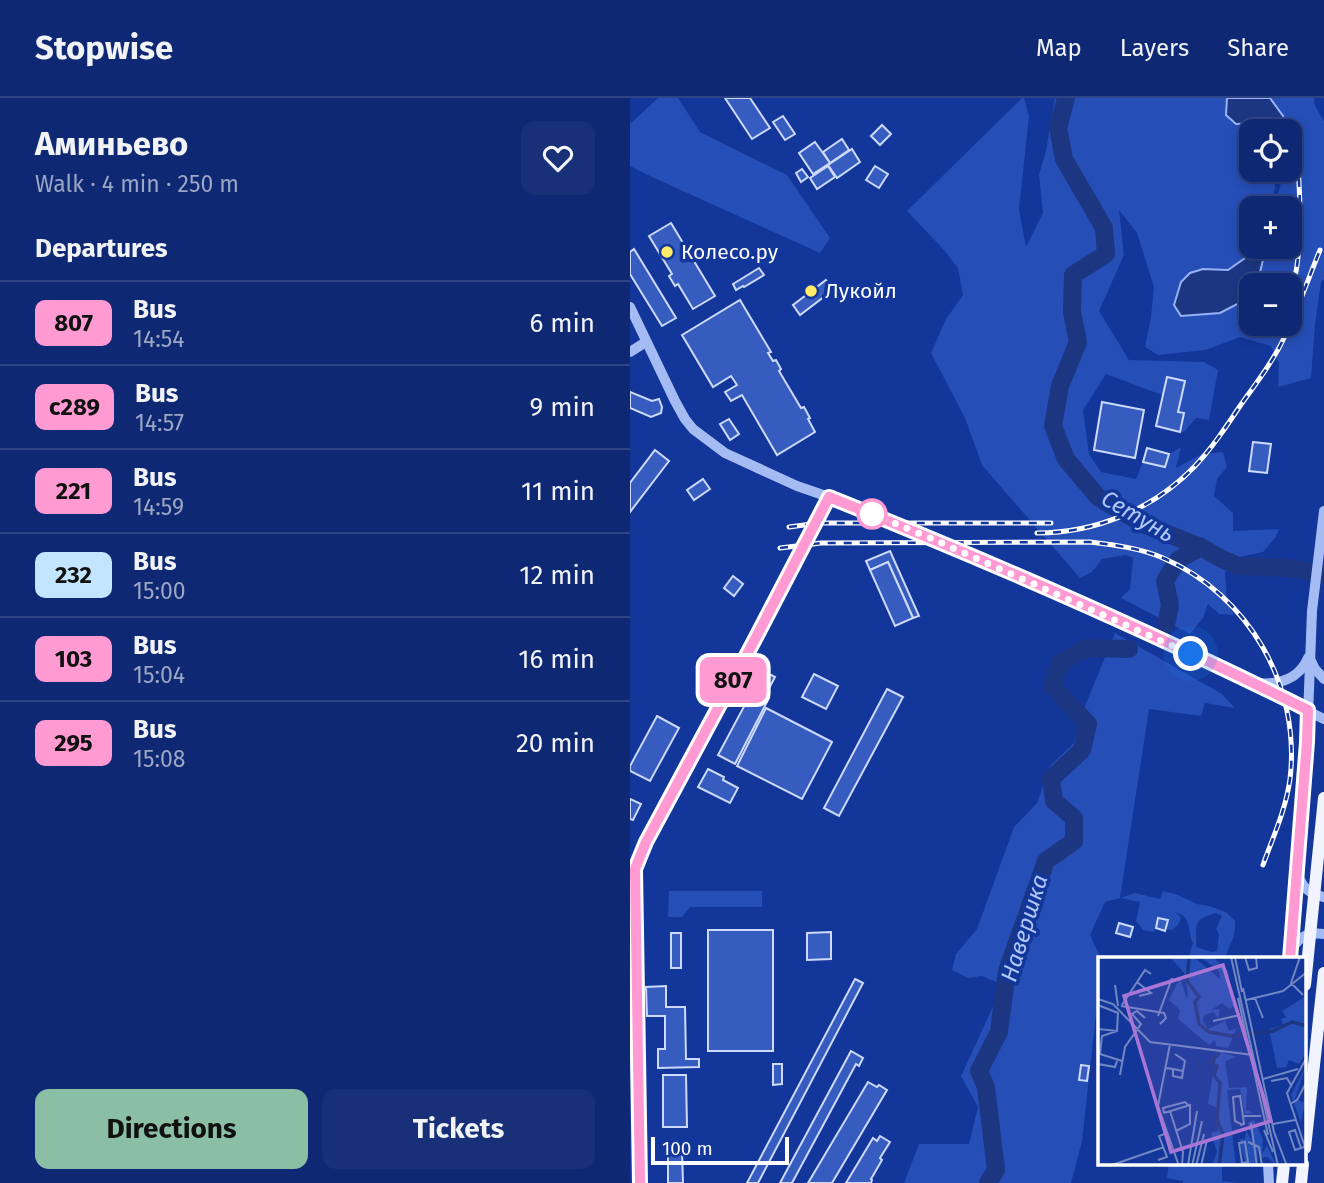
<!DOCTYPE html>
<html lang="en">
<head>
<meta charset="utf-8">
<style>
	:root { --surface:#0e2873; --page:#173078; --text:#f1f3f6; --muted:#9ba6c4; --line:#2e4485; --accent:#8abfa5 }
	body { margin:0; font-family:"Fira Sans",sans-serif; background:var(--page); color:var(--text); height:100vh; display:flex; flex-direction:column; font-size:26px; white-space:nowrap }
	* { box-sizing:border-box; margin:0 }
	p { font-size:23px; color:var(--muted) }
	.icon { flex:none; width:38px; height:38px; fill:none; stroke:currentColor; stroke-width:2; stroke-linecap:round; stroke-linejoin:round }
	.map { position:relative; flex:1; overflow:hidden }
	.sheet { display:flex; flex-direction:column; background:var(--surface); width:630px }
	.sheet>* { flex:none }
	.badge { padding:0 14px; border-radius:10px; font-size:24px; line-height:46px }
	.fabs { position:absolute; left:609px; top:21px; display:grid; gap:14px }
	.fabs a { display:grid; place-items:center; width:63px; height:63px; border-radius:14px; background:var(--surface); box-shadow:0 4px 10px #0003,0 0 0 2px var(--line); font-size:35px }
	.scale { position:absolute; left:21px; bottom:18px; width:138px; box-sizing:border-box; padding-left:7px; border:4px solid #fff; border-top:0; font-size:19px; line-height:24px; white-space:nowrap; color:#fff; -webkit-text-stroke:5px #123699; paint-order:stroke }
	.you { position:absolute; width:35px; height:35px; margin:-18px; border:5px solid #fff; border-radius:50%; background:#1a73e8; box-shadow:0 0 0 10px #1a73e833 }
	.map>.badge { position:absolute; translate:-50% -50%; box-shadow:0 0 0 4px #fff }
	h2 { padding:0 35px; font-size:26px; line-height:63px }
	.round { display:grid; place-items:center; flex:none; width:74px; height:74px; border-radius:14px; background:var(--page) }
	.headline { display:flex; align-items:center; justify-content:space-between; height:119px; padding:0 35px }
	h1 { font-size:33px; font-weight:700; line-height:52px }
	.action { display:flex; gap:14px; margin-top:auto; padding:14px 35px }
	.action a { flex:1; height:80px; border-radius:14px; background:var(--accent); color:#111; font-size:28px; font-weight:700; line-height:80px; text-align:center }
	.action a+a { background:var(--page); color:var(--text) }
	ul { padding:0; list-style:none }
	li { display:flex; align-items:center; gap:21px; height:84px; padding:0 35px; border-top:2px solid var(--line) }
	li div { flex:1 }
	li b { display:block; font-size:26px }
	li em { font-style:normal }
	li .badge { min-width:77px; font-weight:700; text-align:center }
	header { display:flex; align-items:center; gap:42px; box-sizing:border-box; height:98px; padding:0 35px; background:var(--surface); border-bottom:2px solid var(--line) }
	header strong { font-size:33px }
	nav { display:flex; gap:38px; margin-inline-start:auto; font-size:24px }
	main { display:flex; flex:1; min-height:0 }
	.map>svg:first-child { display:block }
	.green { fill:#254eb7; fill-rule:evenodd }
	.water { fill:#1c3682; stroke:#97b3f6; stroke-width:2 }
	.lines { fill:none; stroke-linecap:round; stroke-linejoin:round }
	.river { stroke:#1c3682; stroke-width:18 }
	.building { fill:#365cbf; stroke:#cddafd; stroke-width:2 }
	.minor { stroke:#a5bbf3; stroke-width:10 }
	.major { stroke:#f1f4ff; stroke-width:12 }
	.rail-casing { stroke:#fff; stroke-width:5 }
	.rail { stroke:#123699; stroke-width:2.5; stroke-dasharray:8; stroke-linecap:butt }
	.line-casing { stroke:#fff; stroke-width:16 }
	.line { stroke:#ff9ad2; stroke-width:10 }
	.walk { stroke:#fff; stroke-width:7; stroke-dasharray:0 12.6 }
	.poi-dot { fill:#ffed67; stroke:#123699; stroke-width:2.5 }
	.stop-dot { fill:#fff; stroke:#ff9ad2; stroke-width:3.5 }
	.labels { text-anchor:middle; stroke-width:7; stroke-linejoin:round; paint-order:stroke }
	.poi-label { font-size:21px; fill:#fff; stroke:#123699; text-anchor:start }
	.water-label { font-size:23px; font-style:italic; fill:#b1c6fa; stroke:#123699 }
	.inset-river { fill:none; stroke:#1c3682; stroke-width:3.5 }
	.inset-road { fill:none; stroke:#7186c2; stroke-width:2 }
	.view { fill:#a976d5; fill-opacity:0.15; stroke:#a976d5; stroke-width:3.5 }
	.inset-edge { fill:none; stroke:#fff; stroke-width:3.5 }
</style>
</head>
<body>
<header>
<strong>Stopwise</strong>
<nav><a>Map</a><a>Layers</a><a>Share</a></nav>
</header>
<main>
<section class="sheet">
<div class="headline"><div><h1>Аминьево</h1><p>Walk · 4 min · 250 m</p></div><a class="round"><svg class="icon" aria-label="heart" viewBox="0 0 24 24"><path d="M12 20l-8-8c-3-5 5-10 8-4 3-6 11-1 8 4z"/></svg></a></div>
<h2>Departures</h2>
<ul>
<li><span class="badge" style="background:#ff9ad2;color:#111">807</span><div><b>Bus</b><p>14:54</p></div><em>6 min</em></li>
<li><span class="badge" style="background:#ff9ad2;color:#111">с289</span><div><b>Bus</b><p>14:57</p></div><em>9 min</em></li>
<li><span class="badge" style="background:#ff9ad2;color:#111">221</span><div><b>Bus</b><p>14:59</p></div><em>11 min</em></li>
<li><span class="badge" style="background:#c2e6ff;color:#111">232</span><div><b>Bus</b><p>15:00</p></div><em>12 min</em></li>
<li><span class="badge" style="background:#ff9ad2;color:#111">103</span><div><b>Bus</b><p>15:04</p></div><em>16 min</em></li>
<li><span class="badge" style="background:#ff9ad2;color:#111">295</span><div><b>Bus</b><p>15:08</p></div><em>20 min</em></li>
</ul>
<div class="action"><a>Directions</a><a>Tickets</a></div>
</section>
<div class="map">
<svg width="694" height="1085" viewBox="0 0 694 1085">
	<rect width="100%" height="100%" fill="#123699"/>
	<g class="green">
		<polygon points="28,0 48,0 70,34 157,77 200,140 190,155 22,79 0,68 0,26"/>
		<path d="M392,0H394L399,18L389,112L396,149L413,115L409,77L416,53L425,0H597L596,17C608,21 622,23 630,33H621V72H643L645,90L640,110H621V149H631V150L598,172L573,171L551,218L590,215L621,199V226H660V187H627L636,149H660V110H645L654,72H660V33H655L653,18L640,0H684L685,8L694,23V181L691,184L685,226L681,280L648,289L649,265L641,248L610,239L576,252L528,257L515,249L521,219L524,189L507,135L489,112L494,157L469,213L499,262L574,264L588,272L579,322L566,320L554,334H550L554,316L548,314L555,283L537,279L532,297L476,276L453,312L459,356L471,374L506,381L513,364L535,369L539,356L551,349L546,370L572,356L593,354L597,369L587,381L584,398L603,415V433L649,431L645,440L633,454L610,459L595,474L597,503L604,517L589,516L578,506L573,520L560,536L491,500L500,491L503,460L496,457L472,461L462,474L450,480L352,367L335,320L301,255L316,221L333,197L328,170L314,152L277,113Z"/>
		<path d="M485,535L592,596L605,610L575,605L571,618L519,611L490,800L505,795L530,801L533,793L548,797L567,806L579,808L596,814L605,823C606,841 600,844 595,861H558L563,845C557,833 562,819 547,815L551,820L548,827L542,832L536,831L538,822L529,820L524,834L513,832L506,823L510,804L490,800L475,804L460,837L471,861L470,880L452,1043L441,1085H274L289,1046H339L348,1009L331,978L373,887L352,878L338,880L322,872L326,856L347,831L384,729L407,705L420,668L444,645L453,613ZM586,815L592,818L586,831L589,836L587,853L582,854L566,849C567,827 561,822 586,815Z"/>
		<polygon points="39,793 132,793 132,809 60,809 52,819 38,819"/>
		<polygon points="539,1066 592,1066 592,1083 609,1085 553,1085 553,1083 537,1080"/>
	</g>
	<g class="water">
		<path d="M597,0H640L653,18L655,33H630C624,24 616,25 606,26L596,17Z"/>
		<polygon points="631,149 636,149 627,187 621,187 621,199 590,215 551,218 544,207 551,184 560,175 573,171 598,172"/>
	</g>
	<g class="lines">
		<g class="river">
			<polyline points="436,0 428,30 434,61 474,130 476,156 443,177 442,214 448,244 430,288 423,328 436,361 468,399 513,426 571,449 590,460 608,468 659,470 694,476"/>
			<polyline points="536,527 540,507 535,483 548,462 571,449"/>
			<polyline points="358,1085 366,1072 356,989 349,973 369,934 377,873 416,763 444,743 444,720 424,703 421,681 452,652 458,626 422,588 430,565 456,550 499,551"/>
		</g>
	</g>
	<g class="building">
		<polygon points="95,0 120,0 140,30 122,41"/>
		<polygon points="153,18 165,36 155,42 143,24"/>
		<polygon points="252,27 261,36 250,47 241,38"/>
		<polygon points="212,41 219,52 200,65 193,54"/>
		<polygon points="185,44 200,65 183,76 169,55"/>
		<polygon points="222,51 230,64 207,80 198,67"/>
		<polygon points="198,68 205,79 187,91 180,80"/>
		<polygon points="245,68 258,76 249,90 236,82"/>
		<polygon points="172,71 178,79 171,84 166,75"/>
		<polygon points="41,125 85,198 63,211 48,186 45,188 39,178 42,176 19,138"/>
		<polygon points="4,151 46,220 32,228 0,176 0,154"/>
		<polygon points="129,170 134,177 114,189 113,188 106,192 103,186"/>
		<polygon points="196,182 203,192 170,217 163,207"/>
		<polygon points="110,202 141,254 138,255 143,263 146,262 151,271 149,273 171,310 174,309 180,320 178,321 185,334 147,357 112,297 101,303 95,294 107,287 101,278 83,289 52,237"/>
		<polygon points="537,279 555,283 548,314 554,315 550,334 526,328"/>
		<polygon points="0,294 22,303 29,301 32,309 31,315 21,319 0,310"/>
		<polygon points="472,304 514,312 505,360 464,352"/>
		<polygon points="99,321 109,336 100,342 90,326"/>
		<polygon points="623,344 641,346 637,375 619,373"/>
		<polygon points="517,350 539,356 535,369 513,364"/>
		<polygon points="25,352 39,363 0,414 0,385"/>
		<polygon points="73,381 80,391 64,402 57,392"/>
		<polygon points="260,453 289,518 283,520 258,464 240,472 236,463"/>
		<polygon points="258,464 283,520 265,528 240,472"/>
		<polygon points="103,478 113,486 104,498 94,490"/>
		<polygon points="133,573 145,579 135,598 139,600 105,666 88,657"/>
		<polygon points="184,576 208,588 196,611 172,599"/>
		<polygon points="257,591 273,599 209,718 194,710"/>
		<polygon points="136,610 202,644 172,701 107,668"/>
		<polygon points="27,618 49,630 20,683 0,673 0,668"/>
		<polygon points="78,671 94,679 93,682 108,690 100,705 68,689"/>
		<polygon points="0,701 11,706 3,722 0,721"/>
		<polygon points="528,820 538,822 535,833 526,830"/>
		<polygon points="489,825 503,829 500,839 486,835"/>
		<rect x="78" y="832" width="65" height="121"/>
		<polygon points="201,834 201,861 177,862 177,835"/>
		<rect x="41" y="835" width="10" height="35"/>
		<polygon points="225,881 233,885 128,1085 117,1085"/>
		<polygon points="36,888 36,909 55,909 56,961 69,961 69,969 28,970 28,951 35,951 35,918 17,918 16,889"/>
		<polygon points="221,953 233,960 229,968 226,966 162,1085 150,1085"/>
		<polygon points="143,966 152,966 152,986 143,987"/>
		<polygon points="451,967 459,968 457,983 449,982"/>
		<polygon points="33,977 56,977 57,1029 33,1029"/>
		<polygon points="238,984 247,989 249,987 257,992 202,1085 178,1085"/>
		<polygon points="250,1038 260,1044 250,1060 252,1062 241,1081 242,1082 241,1085 216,1085 243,1040 247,1043"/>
		<polygon points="38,1052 52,1052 53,1085 38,1085"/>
	</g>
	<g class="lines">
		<g class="minor">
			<polyline points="0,209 45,303 55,321 63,331 95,355 167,388 199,399 298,439 485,521 619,584 694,621"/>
			<polyline points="0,254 16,244"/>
			<polyline points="681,563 685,571 694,581"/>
			<path d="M627,585C649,587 669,581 678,560"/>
			<path d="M668,776C672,790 680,796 694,799"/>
			<path d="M661,854C667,839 679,834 694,836"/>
			<polyline points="660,861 677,644 682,513 694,413"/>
			<polyline points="638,1066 639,1085"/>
			<polyline points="10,1085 5,771 16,744 124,543 199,399"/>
		</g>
		<g class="major">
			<polyline points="675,887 694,700"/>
			<polyline points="675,1050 694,875"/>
			<polyline points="652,1085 654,1066"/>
			<polyline points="671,1085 673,1066"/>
		</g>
		<defs>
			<g id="rail">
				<path d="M660,200C676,146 669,90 666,35"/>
				<polyline points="159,429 189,425 421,425"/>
				<path d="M407,435C466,435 524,411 565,368C582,350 596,329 610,308C624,288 640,268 651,246C666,216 677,184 690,152"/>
				<path d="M150,450L191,445L460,444C485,447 510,450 533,460C619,497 671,588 660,681C656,711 643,739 633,767"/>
			</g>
		</defs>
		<use href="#rail" class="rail-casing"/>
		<use href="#rail" class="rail"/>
	</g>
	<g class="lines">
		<defs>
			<path id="line" d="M10,1085L5,771L16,744L124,543L199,399C361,464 522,534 678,612L677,644L660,861"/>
		</defs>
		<use href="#line" class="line-casing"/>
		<use href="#line" class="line"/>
		<polyline class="walk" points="242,416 298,439 561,556"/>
	</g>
	<g class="poi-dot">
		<circle cx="37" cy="154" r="7"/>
		<circle cx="181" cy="193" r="7"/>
	</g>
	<circle class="stop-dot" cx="242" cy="416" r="14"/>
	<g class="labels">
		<g class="poi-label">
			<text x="51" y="161">Колесо.ру</text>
			<text x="195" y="200">Лукойл</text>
		</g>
		<g class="water-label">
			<text transform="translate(508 418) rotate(30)" y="8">Сетунь</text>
			<text transform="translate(394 830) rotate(-73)" y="8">Навершка</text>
		</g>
	</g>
	<g transform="translate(468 859)">
		<rect width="208" height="208" fill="#123699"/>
		<path d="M72,0H96L123,23L120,13L102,0H115L130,14L136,49L132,52L124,46L113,53L122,52L120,62L116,55L106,58L105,64L110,72L127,64L131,74L138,72L130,91L118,89L117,83L111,88L80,62L82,53L71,43L82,21L89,42L90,37L86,16ZM208,39V96L201,107L191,103L188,110L179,111L171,72L185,68L183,62L188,60L184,54ZM119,94L139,100L127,104L131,131L149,130L148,153L156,156L147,157L142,132L129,133L138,208H114L119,195L113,176L120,174V169L118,150L110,147ZM208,109L197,142L205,145L208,140L203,166L193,138ZM156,163L165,182L164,197L169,188L178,208L169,200L162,201L160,192L159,208H148L141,182H147L148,173L155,186L150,166Z" fill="#254eb7"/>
		<path class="inset-river" d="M91,0L89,24L101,40L97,45L101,67L111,75L134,79L175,74L194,65L209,69M121,209L125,177L119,163L122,126L116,118L119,109L112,105L122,96"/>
		<path class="inset-road" d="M133,0L180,209M137,0L144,35M147,0L151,13L159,11L158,0M202,0L193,26L205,38M39,25L53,36L41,39M17,28L20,49M145,31L176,175L189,209M140,41L170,178M157,41L165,61M0,42L15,47L52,85L155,98M148,43L185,34L209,15M0,48L20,56L19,74L0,72M24,48L47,13L53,17M23,49L66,56L68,61L62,67M60,59L74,21M115,64L142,58M19,74L4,79L2,97L24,104M72,87L60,149L81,209M77,97L87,104L85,114M209,100L189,136L209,196M0,107L17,110L19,104M68,111L75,112L85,114L84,121L75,119V112M22,118L27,90L43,67L34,57L39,54L47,61M165,122L200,112M173,124L189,121L193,128M192,147L199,143L209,124M72,154L85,195L84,209M66,156L92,148V167L78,174M66,156L65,151L87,145L90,148M153,166L159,209M143,167L137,164L135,140L142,139L145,159M175,167L197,163M142,168L146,167L145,159H163M166,173L175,195M147,185L150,205L144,206L141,186ZM150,185L161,190L164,209M203,191L197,173L191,175L197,193L206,190M60,203L69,200L61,179L69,176M11,209L66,190M85,209L90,208L99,154M94,209L104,164M98,209L106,177M103,209L109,183"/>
		<path class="view" d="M125,8L173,164L73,195L26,39Z"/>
		<rect width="208" height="208" class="inset-edge"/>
	</g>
</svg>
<div class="fabs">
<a><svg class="icon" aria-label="locate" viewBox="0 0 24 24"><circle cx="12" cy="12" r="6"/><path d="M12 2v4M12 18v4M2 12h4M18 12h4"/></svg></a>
<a>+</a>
<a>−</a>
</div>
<div class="scale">100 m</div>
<div class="you" style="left:561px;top:556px"></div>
<b class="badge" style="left:103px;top:582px;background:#ff9ad2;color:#111">807</b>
</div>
</main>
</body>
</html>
